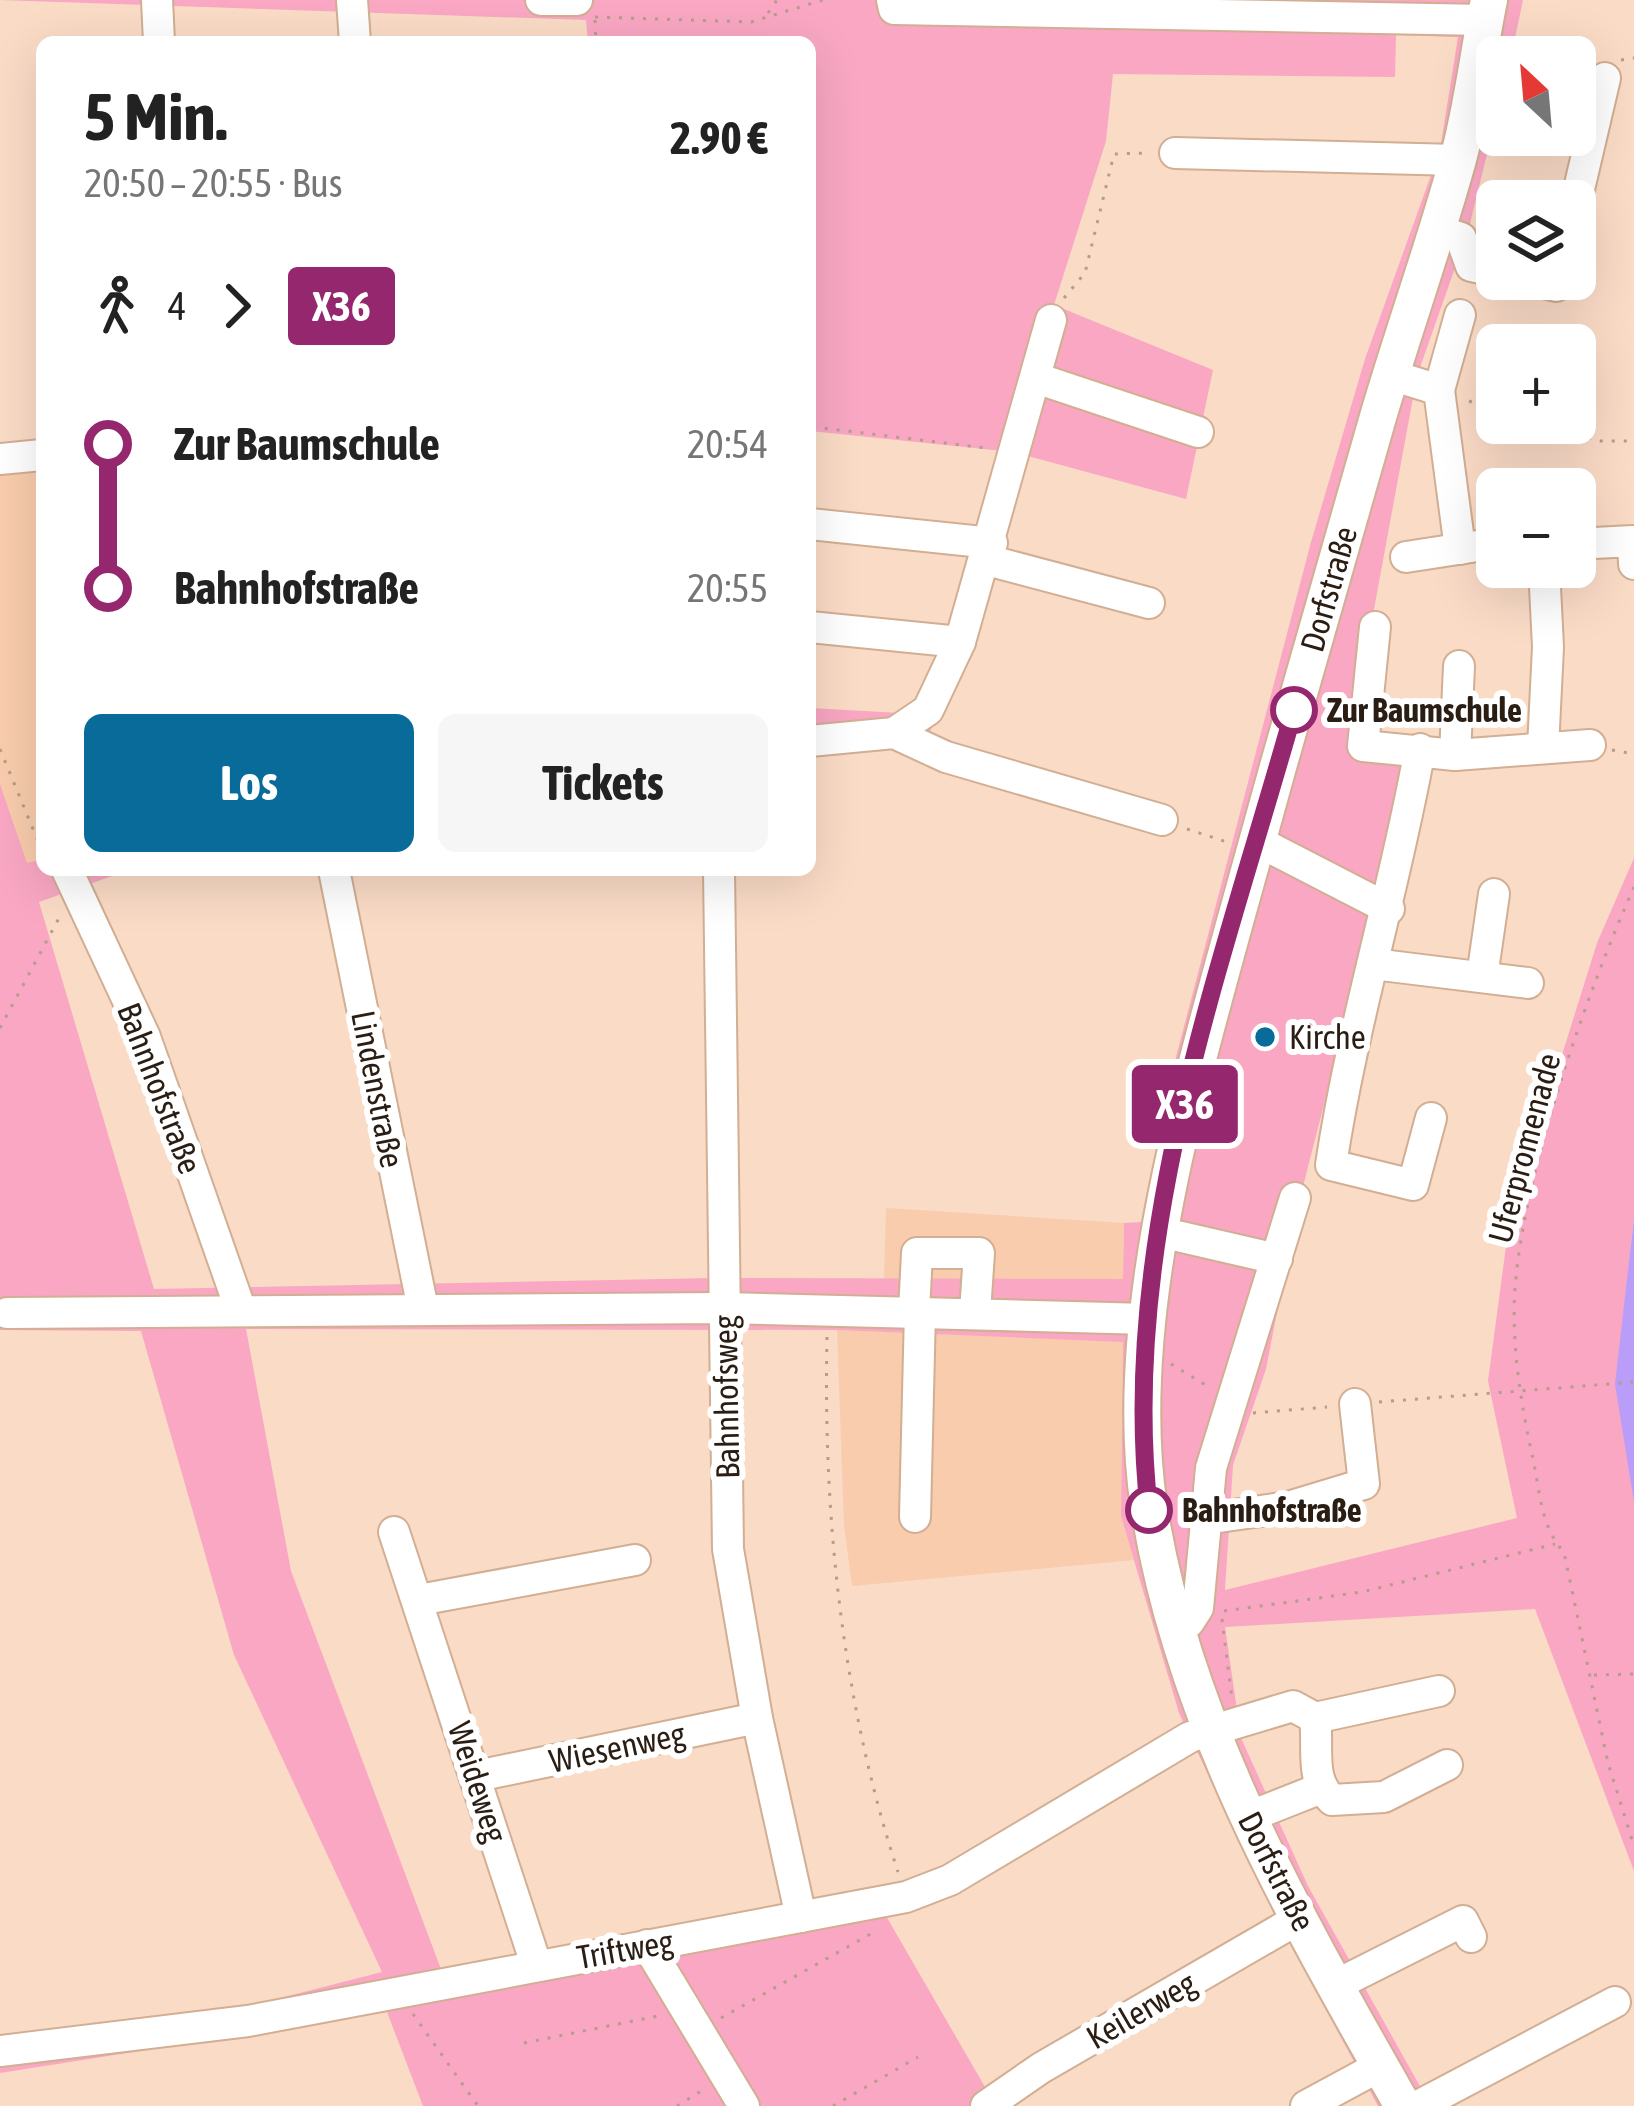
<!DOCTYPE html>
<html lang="de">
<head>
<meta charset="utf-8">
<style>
	:root { --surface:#fff; --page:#f6f6f6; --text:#222; --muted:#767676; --accent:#086b99 }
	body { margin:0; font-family:"Asap Condensed",sans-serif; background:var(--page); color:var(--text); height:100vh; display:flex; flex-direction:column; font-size:45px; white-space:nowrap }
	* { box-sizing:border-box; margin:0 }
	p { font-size:39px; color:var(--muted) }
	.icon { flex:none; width:66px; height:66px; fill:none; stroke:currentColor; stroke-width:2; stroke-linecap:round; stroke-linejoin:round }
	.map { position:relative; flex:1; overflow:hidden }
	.panel { position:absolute; left:36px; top:36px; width:780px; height:840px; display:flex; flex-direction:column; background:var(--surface); border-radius:18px; box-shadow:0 12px 48px #0002 }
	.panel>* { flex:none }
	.badge { padding:0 24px; border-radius:9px; font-size:42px; line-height:78px }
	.needle { width:78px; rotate:334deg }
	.fabs { position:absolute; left:1476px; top:36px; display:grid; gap:24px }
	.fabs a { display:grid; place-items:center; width:120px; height:120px; border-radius:18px; background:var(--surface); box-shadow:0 12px 48px #0002; font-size:60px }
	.map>.badge { position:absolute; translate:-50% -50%; box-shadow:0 0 0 6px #fff }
	.legs { display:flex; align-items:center; gap:18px; height:132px; padding:0 48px; font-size:39px }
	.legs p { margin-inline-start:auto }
	.overview { display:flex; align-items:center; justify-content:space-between; height:204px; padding:0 48px }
	h1 { font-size:66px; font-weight:700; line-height:90px }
	.primary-button { display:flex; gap:24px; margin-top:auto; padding:24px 48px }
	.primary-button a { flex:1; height:138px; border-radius:18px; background:var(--accent); color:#fff; font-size:48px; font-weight:700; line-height:138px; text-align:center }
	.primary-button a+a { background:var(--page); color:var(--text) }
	ul { padding:0 48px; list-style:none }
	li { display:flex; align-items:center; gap:42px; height:144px; font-size:45px }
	li i { display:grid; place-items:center; width:18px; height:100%; margin:0 15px; background:currentColor }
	li i::after { content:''; width:30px; height:30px; margin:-15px; border:9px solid; border-radius:50%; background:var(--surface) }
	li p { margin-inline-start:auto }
	li:first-child i { background:linear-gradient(#0000 50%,currentColor 0) }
	li:last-child i { background:linear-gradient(currentColor 50%,#0000 0) }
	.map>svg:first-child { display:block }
	.built { fill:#f8ccac }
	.green { fill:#f9a7c3 }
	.water { fill:#ba9df9 }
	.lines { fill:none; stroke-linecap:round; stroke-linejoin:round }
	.minor-casing { stroke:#d2ae93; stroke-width:34 }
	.major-casing { stroke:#d2ae93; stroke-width:40 }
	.path { stroke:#b59c8b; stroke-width:3; stroke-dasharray:3 9; stroke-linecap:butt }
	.minor { stroke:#fff; stroke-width:30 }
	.major { stroke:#fff; stroke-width:36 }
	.line-1-casing { stroke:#fff; stroke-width:27 }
	.line-1 { stroke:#95276e; stroke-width:18 }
	.stop-1-dot { fill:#fff; stroke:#95276e; stroke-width:6 }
	.poi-dot { fill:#086b99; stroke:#fff; stroke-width:4.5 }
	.labels { text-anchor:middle; stroke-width:12; stroke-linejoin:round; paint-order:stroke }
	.street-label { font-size:33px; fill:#2a1d13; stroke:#fff }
	.stop-label { font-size:33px; font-weight:bold; fill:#2a1d13; stroke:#fff; text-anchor:start }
	.poi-label { font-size:33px; fill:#2a1d13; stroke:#fff; text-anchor:start }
</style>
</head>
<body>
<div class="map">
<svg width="1634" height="2106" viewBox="0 0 1634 2106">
	<rect width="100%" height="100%" fill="#fadbc6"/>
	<g class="built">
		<polygon points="42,465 42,859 27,864 0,784 0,470"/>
		<polygon points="886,1208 1124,1223 1123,1279 884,1279"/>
		<polygon points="837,1330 1123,1341 1121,1516 1134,1560 852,1586 844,1525"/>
	</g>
	<g class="green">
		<polygon points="0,0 1523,0 1511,57 1497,57 1497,113 1469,228 1417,376 1372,620 1355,752 1413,756 1297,1210 1266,1369 1233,1465 1225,1590 1517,1518 1488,1381 1509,1224 1597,943 1634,858 1634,1218 1616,1384 1634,1478 1634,1871 1535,1609 1225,1627 1241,1738 1308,1886 1431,2106 1378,2106 1274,1914 1179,1713 1121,1516 1123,1342 837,1330 246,1329 291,1571 450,1993 886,1916 996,2106 423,2106 387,2012 0,2073 0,2041 253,2005 382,1972 234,1655 141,1331 0,1330 0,784 27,863 42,859 42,870 129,870 39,902 154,1289 715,1278 1123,1279 1124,1223 1142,1222 1170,1080 1311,542 1365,359 1440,150 1458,37 1396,35 1395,77 1113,74 1106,141 1054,305 1213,370 1186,499 1013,452 810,431 810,42 588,42 586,20"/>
		<polygon points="810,708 936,715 921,757 869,744 810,750"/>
	</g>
	<polygon class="water" points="1634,1218 1634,1502 1615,1384"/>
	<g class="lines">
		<defs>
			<g id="minor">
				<polyline points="157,0 159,42"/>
				<polyline points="352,0 355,42"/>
				<polyline points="541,0 577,0"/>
				<polyline points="892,0 894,9 1485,20"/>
				<polyline points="1175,153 1458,160"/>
				<polyline points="1575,206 1605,78"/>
				<polyline points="1436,230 1461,238 1471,266 1497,272"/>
				<polyline points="1527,279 1556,286 1558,279"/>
				<polyline points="1391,375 1439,390 1460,549"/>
				<polyline points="1036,378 1198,432"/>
				<polyline points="1439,390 1460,315"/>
				<polyline points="0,459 42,455"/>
				<polyline points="810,524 992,543"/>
				<polyline points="1575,544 1633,541 1634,564"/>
				<polyline points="1406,557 1497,543"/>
				<polyline points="987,560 1149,603"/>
				<polyline points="810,627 960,642"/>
				<polyline points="1375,627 1363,746 1455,755 1590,745"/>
				<polyline points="894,733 928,710 960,642 1051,320"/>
				<polyline points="810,741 894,733 946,757 1162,820"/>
				<polyline points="1543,748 1548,647 1544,567"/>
				<path d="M1420,749C1395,889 1352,1024 1331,1165L1413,1185L1431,1118"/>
				<polyline points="1455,755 1459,666"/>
				<polyline points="1257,841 1389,909"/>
				<polyline points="67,870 145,1037 241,1311"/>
				<polyline points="334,870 423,1309"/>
				<polyline points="719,870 728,1549 757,1718 801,1917"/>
				<polyline points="1373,964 1528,983"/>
				<polyline points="1482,977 1494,894"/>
				<polyline points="1160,1232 1277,1259"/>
				<polyline points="914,1311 917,1253 979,1253 975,1312"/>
				<polyline points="7,1313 725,1308 1148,1319"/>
				<polyline points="915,1517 920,1311"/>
				<polyline points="1205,1519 1288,1507 1364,1484 1355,1404"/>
				<polyline points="394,1532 536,1964"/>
				<polyline points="419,1600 635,1560"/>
				<polyline points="1175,1626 1189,1622 1198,1608 1211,1468 1295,1198"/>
				<path d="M1315,1718C1319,1748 1309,1778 1332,1800L1384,1797L1447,1765"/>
				<polyline points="477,1776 757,1718"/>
				<polyline points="1248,1817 1319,1789"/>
				<polyline points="647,1945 744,2106"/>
				<polyline points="1336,1985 1463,1921 1471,1937"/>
				<polyline points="0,2051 248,2021 906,1897 950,1880 1190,1737 1293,1706 1315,1718 1439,1691"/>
				<polyline points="986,2106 1041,2068 1300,1918"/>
				<polyline points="1306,2106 1380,2066"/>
				<polyline points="1418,2106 1615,2002"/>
			</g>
			<g id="major">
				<path id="s1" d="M1403,2106C1296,1918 1183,1724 1149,1507C1121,1326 1185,1104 1233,929C1280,758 1328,588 1378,417C1403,332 1433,249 1457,163C1472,110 1478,54 1489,0"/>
			</g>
		</defs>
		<use href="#minor" class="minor-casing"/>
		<use href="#major" class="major-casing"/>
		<g class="path">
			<polyline points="768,13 777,0"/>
			<polyline points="595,17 751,22 823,0"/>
			<polyline points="595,20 596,42"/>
			<polyline points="1621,60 1634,58"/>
			<polyline points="1575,61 1586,61"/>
			<polyline points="1064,298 1085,273 1114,154 1147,153"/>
			<polyline points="1469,401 1497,411"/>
			<polyline points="1530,423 1601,441 1634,441"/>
			<polyline points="810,464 814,427 986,448"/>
			<polyline points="0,749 42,851"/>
			<polyline points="1612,750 1634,754"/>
			<polyline points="1187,829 1230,843"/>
			<path d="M1634,887C1586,995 1524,1171 1515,1288C1511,1343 1521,1405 1533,1459C1540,1492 1541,1528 1564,1552L1608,1763L1634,1846"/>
			<polyline points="0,1028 59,918"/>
			<path d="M827,1337C823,1516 842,1702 898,1872"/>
			<polyline points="1171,1364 1209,1387"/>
			<polyline points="1379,1402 1634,1382"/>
			<polyline points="1253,1413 1327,1407"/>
			<polyline points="1224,1611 1362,1592 1555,1544"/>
			<polyline points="1222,1619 1232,1699"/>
			<polyline points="1594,1675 1634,1674"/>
			<polyline points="413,2014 478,2106"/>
			<polyline points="721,2018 876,1931"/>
			<polyline points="524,2043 658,2016"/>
			<polyline points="677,2106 706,2088"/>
			<polyline points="833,2106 918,2057"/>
		</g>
		<use href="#minor" class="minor"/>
		<use href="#major" class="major"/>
	</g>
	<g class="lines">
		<defs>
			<path id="line-1" d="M1149,1510C1118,1239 1222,966 1294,710"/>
		</defs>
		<use href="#line-1" class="line-1-casing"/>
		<use href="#line-1" class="line-1"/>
	</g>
	<g class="stop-1-dot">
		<circle cx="1294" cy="710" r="21"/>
		<circle cx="1149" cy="1510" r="21"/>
	</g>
	<circle class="poi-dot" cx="1265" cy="1037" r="12"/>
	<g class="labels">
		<g class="street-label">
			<text dy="12" stroke="none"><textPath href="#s1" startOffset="1596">Dorfstraße</textPath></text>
			<text transform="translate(160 1088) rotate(69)" y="12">Bahnhofstraße</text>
			<text transform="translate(378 1089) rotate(79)" y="12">Lindenstraße</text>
			<text transform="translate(1524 1148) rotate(-75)" y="12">Uferpromenade</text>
			<text transform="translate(726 1397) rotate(-91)" y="12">Bahnhofsweg</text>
			<text transform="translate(617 1747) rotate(-12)" y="12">Wiesenweg</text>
			<text transform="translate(478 1782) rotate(72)" y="12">Weideweg</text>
			<text transform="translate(1277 1871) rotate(63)" y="12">Dorfstraße</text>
			<text transform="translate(625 1949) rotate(-10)" y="12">Triftweg</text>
			<text transform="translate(1141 2010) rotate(-30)" y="12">Keilerweg</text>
		</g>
		<g class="stop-label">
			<text x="1327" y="722">Zur Baumschule</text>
			<text x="1182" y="1522">Bahnhofstraße</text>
		</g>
		<g class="poi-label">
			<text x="1289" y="1049">Kirche</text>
		</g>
	</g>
</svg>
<div class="fabs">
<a><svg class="needle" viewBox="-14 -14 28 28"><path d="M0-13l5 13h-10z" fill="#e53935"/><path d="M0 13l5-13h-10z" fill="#767676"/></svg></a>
<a><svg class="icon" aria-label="layers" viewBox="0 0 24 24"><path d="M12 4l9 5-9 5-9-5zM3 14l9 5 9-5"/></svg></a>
<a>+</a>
<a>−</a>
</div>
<b class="badge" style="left:1185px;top:1104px;background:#95276e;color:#fff">X36</b>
<section class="panel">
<div class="overview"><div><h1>5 Min.</h1><p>20:50 – 20:55 · Bus</p></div><b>2.90 €</b></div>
<div class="legs"><svg class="icon" aria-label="walk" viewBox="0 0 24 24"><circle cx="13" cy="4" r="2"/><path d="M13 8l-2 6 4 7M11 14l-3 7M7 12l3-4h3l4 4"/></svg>4<svg class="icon" aria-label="forward" viewBox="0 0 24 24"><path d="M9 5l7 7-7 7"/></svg><b class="badge" style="background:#95276e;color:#fff">X36</b></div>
<ul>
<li><i style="color:#95276e"></i><b>Zur Baumschule</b><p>20:54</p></li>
<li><i style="color:#95276e"></i><b>Bahnhofstraße</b><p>20:55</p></li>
</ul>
<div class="primary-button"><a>Los</a><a>Tickets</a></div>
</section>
</div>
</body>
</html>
